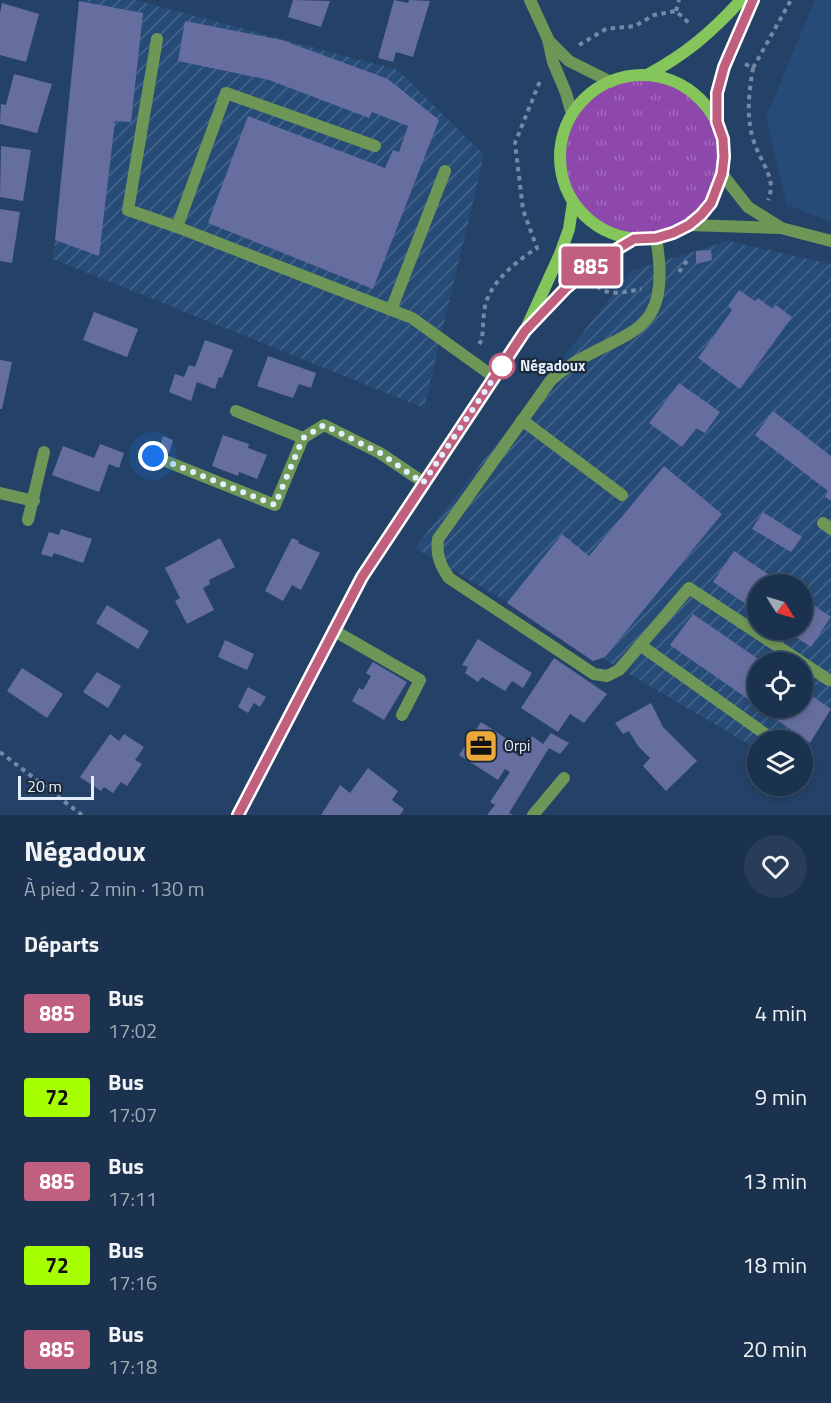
<!DOCTYPE html>
<html lang="fr">
<head>
<meta charset="utf-8">
<style>
	:root { --surface:#1b324e; --page:#283e58; --text:#f1f3f6; --muted:#a0aab6; --line:#394d66 }
	body { margin:0; font-family:"Titillium Web",sans-serif; background:var(--page); color:var(--text); height:100vh; display:flex; flex-direction:column; font-size:22px; white-space:nowrap }
	* { box-sizing:border-box; margin:0 }
	p { font-size:20px; color:var(--muted) }
	.icon { flex:none; width:33px; height:33px; fill:none; stroke:currentColor; stroke-width:2; stroke-linecap:round; stroke-linejoin:round }
	.map { position:relative; height:815px; overflow:hidden }
	.sheet { display:flex; flex-direction:column; background:var(--surface); flex:1 }
	.sheet>* { flex:none }
	.badge { padding:0 12px; border-radius:4px; font-size:21px; line-height:39px }
	.needle { width:39px; rotate:127deg }
	.buttons { position:absolute; left:747px; top:574px; display:grid; gap:12px }
	.buttons a { display:grid; place-items:center; width:66px; height:66px; border-radius:50%; background:var(--surface); box-shadow:0 3px 9px #0003,0 0 0 2px var(--line); font-size:30px }
	.scale { position:absolute; left:18px; bottom:15px; width:76px; box-sizing:border-box; padding-left:6px; border:3px solid #e3eefd; border-top:0; font-size:16px; line-height:21px; white-space:nowrap; color:#e3eefd; -webkit-text-stroke:4px #1b293a; paint-order:stroke }
	.you { position:absolute; width:30px; height:30px; margin:-15px; border:4px solid #fff; border-radius:50%; background:#1a73e8; box-shadow:0 0 0 9px #1a73e833 }
	.map>.badge { position:absolute; translate:-50% -50%; box-shadow:0 0 0 3px #fff }
	h2 { padding:0 24px; font-size:22px; line-height:54px }
	.round { display:grid; place-items:center; flex:none; width:63px; height:63px; border-radius:32px; background:var(--page) }
	.summary { display:flex; align-items:center; justify-content:space-between; height:102px; padding:0 24px }
	h1 { font-size:28px; font-weight:700; line-height:45px }
	ul { padding:0; list-style:none }
	li { display:flex; align-items:center; gap:18px; height:84px; padding:0 24px }
	li div { flex:1 }
	li b { display:block; font-size:22px }
	li em { font-style:normal }
	li .badge { min-width:66px; font-weight:700; text-align:center }
	.map>svg:first-child { display:block }
	.built { fill:#274b77 }
	.industrial { fill:url(#industrial-furrows); fill-rule:evenodd }
	.grass { fill:url(#grass-tufts) }
	.building { fill:#656e9e }
	.lines { fill:none; stroke-linecap:round; stroke-linejoin:round }
	.path { stroke:#7389a6; stroke-width:4; stroke-dasharray:4.5 4.5; stroke-linecap:butt }
	.service { stroke:#6e9656; stroke-width:12 }
	.minor { stroke:#6e9656; stroke-width:12 }
	.tertiary { stroke:#6e9656; stroke-width:12 }
	.secondary { stroke:#84c65c; stroke-width:12 }
	.line-casing { stroke:#fff; stroke-width:14 }
	.line { stroke:#c05f7e; stroke-width:9 }
	.walk { stroke:#e3eefd; stroke-width:6; stroke-dasharray:0 10.8 }
	.stop-dot { fill:#fff; stroke:#c05f7e; stroke-width:3 }
	.labels { text-anchor:middle; stroke-width:4.5; stroke-linejoin:round; paint-order:stroke }
	.stop-label { font-size:15px; font-weight:bold; fill:#e3eefd; stroke:#1b293a; text-anchor:start }
	.poi-label { font-size:15px; fill:#e3eefd; stroke:#1b293a; text-anchor:start }
</style>
</head>
<body>
<div class="map">
<svg width="831" height="815" viewBox="0 0 831 815">
	<defs>
		<pattern id="industrial-furrows" width="10" height="10" patternUnits="userSpaceOnUse" patternTransform="scale(1.5)"><rect width="10" height="10" fill="#274b77"/><path d="M-1 1l2-2M0 10L10 0M9 11l2-2" fill="none" stroke="#46658b"/></pattern>
		<pattern id="grass-tufts" width="24" height="20" patternUnits="userSpaceOnUse" patternTransform="scale(1.5)"><rect width="24" height="20" fill="#8e48ab"/><path d="M3 7l-1-3M5 7V3M7 7l1-3M15 17l-1-3M17 17v-4M19 17l1-3" fill="none" stroke="#a36cbc"/></pattern>
	</defs>
	<rect width="100%" height="100%" fill="#244268"/>
	<polygon class="built" points="815,0 831,0 831,222 787,205 766,117"/>
	<g class="industrial">
		<polygon points="82,0 135,0 398,70 484,155 424,408 53,259"/>
		<path d="M728,241L831,264V706L803,744L802,741H758L757,749L415,548L631,271ZM758,585H802V630H758ZM758,663H802V708H758Z"/>
	</g>
	<circle class="grass" cx="642" cy="157" r="82"/>
	<g class="building">
		<polygon points="293,0 330,1 321,27 288,17"/>
		<polygon points="394,0 408,3 409,0 430,1 413,57 396,52 393,62 378,58"/>
		<polygon points="79,1 143,13 131,122 115,121 99,256 55,240"/>
		<polygon points="2,3 39,14 26,62 0,55 0,13"/>
		<polygon points="185,21 282,40 388,79 439,120 373,289 208,223 248,116 385,168 393,150 399,152 408,126 372,112 369,118 269,80 178,61"/>
		<polygon points="14,74 52,84 37,133 0,124 1,104 6,105"/>
		<polygon points="1,146 31,150 23,201 0,197"/>
		<polygon points="0,209 20,212 12,263 0,261"/>
		<polygon points="711,250 712,260 696,264 696,251"/>
		<polygon points="739,290 755,301 758,298 773,309 776,305 792,317 740,389 698,358 732,310 728,306"/>
		<polygon points="94,312 138,329 127,357 83,340"/>
		<polygon points="205,340 233,350 222,378 219,377 215,389 197,382 191,401 169,392 175,374 184,377 189,365 195,367"/>
		<polygon points="268,356 316,373 311,388 299,384 293,398 257,386"/>
		<polygon points="0,360 12,362 2,409 0,409"/>
		<polygon points="679,383 720,412 705,433 696,428 682,447 649,423"/>
		<polygon points="773,411 831,456 831,501 825,497 828,491 755,435"/>
		<polygon points="223,435 249,444 248,448 267,455 257,479 239,472 238,476 212,466"/>
		<polygon points="163,436 173,440 169,453 159,449"/>
		<polygon points="100,444 124,453 119,468 109,464 99,492 52,475 63,446 94,458"/>
		<polygon points="664,466 722,514 605,657 593,661 507,603 562,534 589,556"/>
		<polygon points="763,512 802,537 791,552 752,529"/>
		<polygon points="61,529 92,539 83,563 54,553 52,557 41,554 49,532 59,535"/>
		<polygon points="220,538 235,567 209,580 210,584 203,588 214,610 187,624 175,601 180,598 165,568"/>
		<polygon points="292,538 299,541 298,543 320,553 301,590 292,585 283,601 265,591"/>
		<polygon points="734,551 784,585 758,585 758,612 713,582"/>
		<polygon points="802,597 831,617 811,647 785,630 802,630"/>
		<polygon points="107,605 149,631 138,649 96,623"/>
		<polygon points="693,614 764,663 758,663 758,706 670,645"/>
		<polygon points="478,639 532,673 523,688 512,681 505,691 482,677 478,682 465,673 468,667 462,665"/>
		<polygon points="225,640 254,654 247,670 218,657"/>
		<polygon points="554,658 607,694 584,723 570,714 558,732 521,708"/>
		<polygon points="373,662 407,682 384,720 352,701 359,688 363,690 371,676 366,673"/>
		<polygon points="22,668 63,694 47,718 7,691"/>
		<polygon points="97,672 121,686 108,708 83,692"/>
		<polygon points="248,687 266,697 260,707 254,703 248,713 238,707"/>
		<polygon points="802,689 831,709 810,743 760,708 802,708"/>
		<polygon points="651,703 663,727 697,761 666,791 643,766 650,758 638,746 629,731 623,734 615,723"/>
		<polygon points="481,722 519,747 516,754 519,756 532,736 543,744 551,733 569,743 560,754 549,748 509,813 513,815 487,815 495,805 490,802 510,772 505,769 498,780 459,755"/>
		<polygon points="110,734 119,741 124,734 144,747 135,760 142,764 127,786 121,782 113,793 104,787 101,791 80,777"/>
		<polygon points="368,768 398,791 392,800 404,809 400,815 321,815 340,785 350,793"/>
	</g>
	<g class="lines">
		<g class="path">
			<polyline points="676,11 679,0"/>
			<polyline points="579,45 606,29 635,26 654,15 676,11 691,25"/>
			<path d="M745,64L753,68C750,86 747,106 750,125C751,133 754,144 758,152C765,168 776,181 768,200"/>
			<polyline points="753,68 791,0"/>
			<polyline points="679,272 689,258"/>
			<path d="M597,286C609,297 625,292 641,289"/>
			<path d="M479,344L482,340C483,328 483,314 486,302C494,279 517,261 537,248L523,210L515,143L540,81"/>
			<polyline points="0,752 82,815"/>
		</g>
		<g class="service">
			<polyline points="157,39 128,210 177,227"/>
			<polyline points="375,146 226,93 177,227 412,318 494,377"/>
			<path d="M656,238C676,349 613,326 551,380L438,539C436,555 440,565 449,578L594,674L607,676L619,670L689,588L829,680"/>
			<polyline points="391,310 445,171"/>
			<polyline points="236,411 303,438 324,425 380,453 423,482"/>
			<polyline points="522,420 622,495"/>
			<polyline points="153,456 275,505 303,438"/>
			<polyline points="0,493 34,501"/>
			<polyline points="28,520 44,452"/>
			<polyline points="823,523 831,529"/>
			<polyline points="333,630 420,680 402,715"/>
			<polyline points="640,645 775,741"/>
			<polyline points="533,815 564,778"/>
		</g>
		<g class="minor">
			<polyline points="530,0 548,39 553,62 566,93 572,114"/>
			<polyline points="550,42 569,61 611,82"/>
		</g>
		<g class="tertiary">
			<polyline points="722,174 748,207 780,227"/>
			<polyline points="689,225 781,228 831,241"/>
		</g>
		<g class="secondary">
			<path d="M647,75C685,55 712,32 741,0"/>
			<circle cx="642" cy="157" r="82"/>
			<polyline points="717,121 717,93 724,67 752,0"/>
			<polyline points="534,322 566,288 597,261 634,239"/>
			<polyline points="238,815 361,577 525,331 560,254 569,229 573,202"/>
		</g>
	</g>
	<g class="lines">
		<defs>
			<polyline id="line" points="238,815 362,577 525,331 566,288 597,261 634,239 656,238 673,233 689,225 701,215 711,203 722,174 724,157 723,139 717,122 717,93 724,67 753,0"/>
		</defs>
		<use href="#line" class="line-casing"/>
		<use href="#line" class="line"/>
		<polyline class="walk" points="153,456 275,505 303,438 324,425 380,453 423,483 502,366"/>
	</g>
	<defs>
		<symbol id="office-square" viewBox="-11 -11 22 22"><rect x="-9" y="-9" width="18" height="18" rx="4" fill="#eda83b" stroke="#1b293a"/><path d="M-6-3h4V-5.5h4V-3h4V5H-6ZM-1-4.5V-3h2v-1.5ZM-6 0V1H6V0Z" fill="#111"/></symbol>
	</defs>
	<g fill-rule="evenodd">
		<use href="#office-square" x="462" y="727" width="38" height="38"/>
	</g>
	<circle class="stop-dot" cx="502" cy="366" r="12"/>
	<g class="labels">
		<g class="stop-label">
			<text x="520" y="371">Négadoux</text>
		</g>
		<g class="poi-label">
			<text x="504" y="751">Orpi</text>
		</g>
	</g>
</svg>
<div class="buttons">
<a><svg class="needle" viewBox="-14 -14 28 28"><path d="M0-13l5 13h-10z" fill="#e53935"/><path d="M0 13l5-13h-10z" fill="#a0aab6"/></svg></a>
<a><svg class="icon" aria-label="locate" viewBox="0 0 24 24"><circle cx="12" cy="12" r="6"/><path d="M12 2v4M12 18v4M2 12h4M18 12h4"/></svg></a>
<a><svg class="icon" aria-label="layers" viewBox="0 0 24 24"><path d="M12 4l9 5-9 5-9-5zM3 14l9 5 9-5"/></svg></a>
</div>
<div class="scale">20 m</div>
<div class="you" style="left:153px;top:456px"></div>
<b class="badge" style="left:591px;top:266px;background:#c05f7e;color:#fff">885</b>
</div>
<section class="sheet">
<div class="summary"><div><h1>Négadoux</h1><p>À pied · 2 min · 130 m</p></div><a class="round"><svg class="icon" aria-label="heart" viewBox="0 0 24 24"><path d="M12 20l-8-8c-3-5 5-10 8-4 3-6 11-1 8 4z"/></svg></a></div>
<h2>Départs</h2>
<ul>
<li><span class="badge" style="background:#c05f7e;color:#fff">885</span><div><b>Bus</b><p>17:02</p></div><em>4 min</em></li>
<li><span class="badge" style="background:#a6ff00;color:#111">72</span><div><b>Bus</b><p>17:07</p></div><em>9 min</em></li>
<li><span class="badge" style="background:#c05f7e;color:#fff">885</span><div><b>Bus</b><p>17:11</p></div><em>13 min</em></li>
<li><span class="badge" style="background:#a6ff00;color:#111">72</span><div><b>Bus</b><p>17:16</p></div><em>18 min</em></li>
<li><span class="badge" style="background:#c05f7e;color:#fff">885</span><div><b>Bus</b><p>17:18</p></div><em>20 min</em></li>
</ul>
</section>
</body>
</html>
